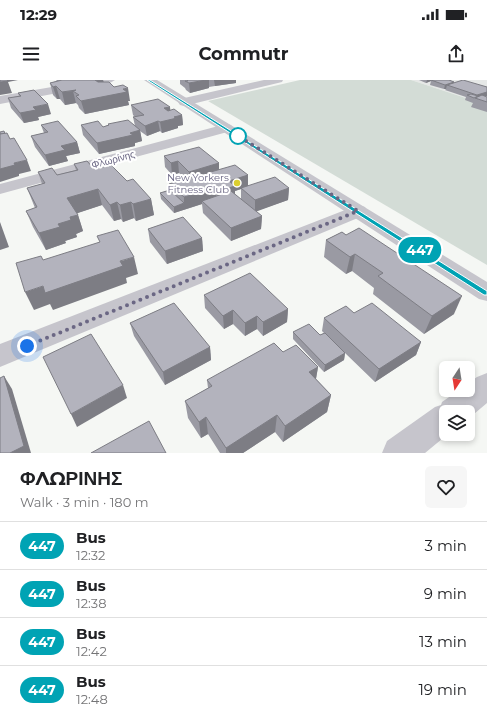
<!DOCTYPE html>
<html lang="en">
<head>
<meta charset="utf-8">
<style>
	:root { --surface:#fff; --page:#f6f6f6; --text:#202124; --muted:#757577; --line:#e0e0e0 }
	body { margin:0; font-family:Montserrat,sans-serif; background:var(--page); color:var(--text); height:100vh; display:flex; flex-direction:column; font-size:15px; white-space:nowrap }
	* { box-sizing:border-box; margin:0 }
	p { font-size:13px; color:var(--muted) }
	.icon { flex:none; width:22px; height:22px; fill:none; stroke:currentColor; stroke-width:2; stroke-linecap:round; stroke-linejoin:round }
	.map { position:relative; height:373px; overflow:hidden }
	.side { display:flex; flex-direction:column; background:var(--surface); flex:1 }
	.side>* { flex:none }
	.badge { padding:0 8px; border-radius:13px; font-size:14px; line-height:26px }
	.needle { width:26px; rotate:192deg }
	.buttons { position:absolute; left:439px; top:281px; display:grid; gap:8px }
	.buttons a { display:grid; place-items:center; width:36px; height:36px; border-radius:6px; background:var(--surface); box-shadow:0 2px 6px #0003; font-size:20px }
	.you { position:absolute; width:20px; height:20px; margin:-10px; border:3px solid #fff; border-radius:50%; background:#1a73e8; box-shadow:0 0 0 6px #1a73e833 }
	.map>.badge { position:absolute; translate:-50% -50%; box-shadow:0 0 0 2px #fff }
	.round { display:grid; place-items:center; flex:none; width:42px; height:42px; border-radius:6px; background:var(--page) }
	.head { display:flex; align-items:center; justify-content:space-between; height:68px; padding:0 20px }
	h1 { font-size:19px; font-weight:700; line-height:30px }
	ul { padding:0; list-style:none }
	li { display:flex; align-items:center; gap:12px; height:48px; padding:0 20px; border-top:1px solid var(--line) }
	li div { flex:1 }
	li b { display:block; font-size:15px }
	li em { font-style:normal }
	li .badge { min-width:44px; font-weight:700; text-align:center }
	.status { display:flex; justify-content:space-between; align-items:center; height:28px; padding:0 20px; background:var(--surface); direction:ltr }
	.status svg { height:11px; fill:currentColor }
	header { display:flex; justify-content:space-between; align-items:center; height:52px; padding:0 20px; background:var(--surface); font-size:18px; font-weight:700 }
	.map>svg:first-child { display:block }
	.built { fill:#e6e8e7 }
	.green { fill:#d3dcd6 }
	.lines { fill:none; stroke-linecap:round; stroke-linejoin:round }
	.minor { fill:#c6c5cc; fill-rule:evenodd }
	.tertiary { fill:#c6c5cc; fill-rule:evenodd }
	.wall { fill:#9a9aa3; fill-rule:evenodd }
	.shaded-wall { fill:#7d7d84 }
	.building { fill:#b3b3bd; stroke:#7d7d84 }
	.line { fill:#00a3b4; stroke:#fff }
	.walk { stroke:#6b6784; stroke-width:4; stroke-dasharray:0 7.2 }
	.stop-dot { fill:#fff; stroke:#00a3b4; stroke-width:2 }
	.poi-dot { fill:#dccf2f; stroke:#fff; stroke-width:1.5 }
	.labels { text-anchor:middle; stroke-width:4; stroke-linejoin:round; paint-order:stroke }
	.far-street-label { font-size:10px; fill:#6b6784; stroke:#fff }
	.far-poi-label { font-size:10px; fill:#6b6784; stroke:#fff; text-anchor:end }
</style>
</head>
<body>
<div class="status"><b>12:29</b><svg viewBox="0 0 49 12"><path d="M0 12V9h3v3zM5 12V6h3v6zM10 12V3h3v9zM15 12V0h3v12zM26 1h20v11H26zM47 4h2v5h-2z"/></svg></div>
<header><svg class="icon" aria-label="menu" viewBox="0 0 24 24"><path d="M4 6h16M4 12h16M4 18h16"/></svg>Commutr<svg class="icon" aria-label="share" viewBox="0 0 24 24"><path d="M12 15V3M7 8l5-5 5 5M5 13v7h14v-7"/></svg></header>
<div class="map">
<svg width="487" height="373" viewBox="0 0 487 373">
	<rect width="100%" height="100%" fill="#f5f7f4"/>
	<polygon class="built" points="411,0 487,0 487,25 469,19"/>
	<polygon class="green" points="300,0 411,0 487,25 487,185 208,21"/>
	<g class="lines">
		<g class="minor">
			<polygon points="92,0 115,0 110,3 0,24 0,16"/>
			<polygon points="264,0 283,0 282,2 184,26 180,25 178,22 180,19"/>
			<polygon points="226,44 231,45 233,48 231,51 0,114 0,104"/>
			<polygon points="358,125 365,127 367,131 365,135 0,287 0,264"/>
			<polygon points="487,293 487,323 468,339 468,332 446,332 446,354 448,354 425,373 382,373 387,361 435,327 441,325 442,322 459,310 468,310 468,303 477,297"/>
		</g>
		<polygon class="tertiary" points="144,0 157,0 487,202 487,221 479,219"/>
	</g>
	<g class="wall">
		<polygon points="56,0 103,0 104,2 130,21 128,21 129,25 85,34 79,28 78,25 76,23 65,25 60,19 57,19 53,15 50,3 57,1"/>
		<polygon points="180,0 236,0 236,3 215,6 209,7 209,8 190,13 186,10 185,8 180,4"/>
		<polygon points="419,0 449,0 454,2 454,3 487,7 487,16 485,16 487,17 487,32 471,27 473,23 465,20 466,17 445,10 446,9 444,9 430,5 431,1 426,3"/>
		<polygon points="18,13 51,34 38,37 39,40 24,43 11,28 8,18 19,16"/>
		<polygon points="131,25 170,27 170,30 182,35 183,45 178,46 178,48 162,53 160,51 147,56 140,51 142,61 135,63 135,66 99,74 83,55 81,45 103,47 108,45 108,44 135,46 133,37 135,37 133,35"/>
		<polygon points="41,45 77,62 80,73 66,76 68,81 49,86 35,67 31,56 44,53"/>
		<path d="M164,76L219,83V90L248,95V106L289,108L288,120L256,131L262,136L261,149L231,161L203,133L202,124L174,133L161,119L160,113L170,110L169,104L186,99L179,93L172,95L165,87ZM241,109V120L235,115V111Z"/>
		<polygon points="74,84 94,89 127,101 151,119 154,135 136,141 134,138 123,142 121,139 114,141 102,125 77,133 78,135 83,151 76,154 77,157 65,161 66,163 46,170 33,147 26,131 35,128 27,108 42,104 38,92 57,95 76,90"/>
		<polygon points="148,149 202,158 203,171 167,184 150,162"/>
		<polygon points="342,152 454,234 424,254 373,214 374,208 352,191 346,194 324,177 326,160"/>
		<polygon points="204,215 288,229 287,242 263,256 257,249 245,256 233,244 224,249 205,228"/>
		<polygon points="354,233 421,262 416,275 375,302 345,273 344,280 324,292 293,259 293,252 320,255 324,253 322,251 324,238"/>
		<polygon points="130,243 210,267 211,280 165,305 134,256"/>
		<polygon points="283,272 318,287 316,299 331,315 327,332 283,362 275,352 243,373 220,373 208,354 201,358 188,338 185,321 208,308 207,300"/>
	</g>
	<g class="shaded-wall">
		<polygon points="0,0 18,0 8,2 12,13 0,15"/>
		<polygon points="95,0 103,0 105,11"/>
		<polygon points="206,0 209,0 209,8 190,13 189,3"/>
		<polygon points="214,0 236,0 236,3 215,6"/>
		<polygon points="427,0 435,0 431,0 431,1 426,3"/>
		<polygon points="454,2 453,6 447,5 446,9 444,9 445,5"/>
		<polygon points="56,6 60,19 57,19 53,7"/>
		<polygon points="128,8 130,21 128,21 129,25 85,34 81,21"/>
		<polygon points="73,11 76,23 65,25 62,12"/>
		<polygon points="487,12 487,16 478,19 476,18 477,15"/>
		<polygon points="48,24 51,34 38,37 39,40 24,43 20,33 33,27"/>
		<polygon points="170,27 171,36 164,28"/>
		<polygon points="182,35 183,45 178,46 178,48 162,53 160,42 174,37"/>
		<polygon points="158,41 160,51 147,56 145,46"/>
		<polygon points="140,50 142,61 135,63 135,66 99,74 97,63"/>
		<polygon points="77,62 80,73 66,76 68,81 49,86 45,75 61,66"/>
		<polygon points="27,80 31,91 19,94 19,96 0,102 0,89 14,83"/>
		<polygon points="178,81 179,93 172,95 171,83"/>
		<polygon points="219,83 219,95 190,103 189,92"/>
		<polygon points="248,95 248,107 241,108 241,109 235,111 235,118 220,123 219,111 229,101"/>
		<polygon points="216,108 216,120 202,121 202,124 174,133 174,127 184,123 184,117"/>
		<polygon points="289,108 288,120 255,132 255,120"/>
		<polygon points="98,109 102,125 72,135 67,118"/>
		<polygon points="151,119 154,135 136,141 133,124"/>
		<polygon points="117,122 121,139 114,141 110,125"/>
		<polygon points="131,122 134,138 123,142 120,125"/>
		<polygon points="78,135 83,151 76,154 77,157 65,161 66,163 46,170 39,153 58,144 70,137"/>
		<polygon points="262,136 261,149 231,161 231,148"/>
		<polygon points="0,142 9,167 0,170"/>
		<polygon points="202,158 203,171 167,184 165,171"/>
		<polygon points="355,174 352,191 346,194 350,177"/>
		<polygon points="134,177 138,194 126,198 127,203 53,230 50,224 34,230 25,212"/>
		<polygon points="462,216 454,234 424,254 432,236"/>
		<polygon points="288,229 287,242 263,256 263,242"/>
		<polygon points="233,230 233,244 224,249 223,236"/>
		<polygon points="257,236 257,249 245,256 245,243"/>
		<polygon points="421,262 416,275 375,302 379,289"/>
		<polygon points="210,267 211,280 165,305 163,292"/>
		<polygon points="345,273 344,280 324,292 325,285"/>
		<polygon points="318,287 315,304 309,292"/>
		<polygon points="4,296 12,309 31,373 10,373"/>
		<polygon points="123,305 127,318 77,347 71,334"/>
		<polygon points="331,315 327,332 283,362 285,346"/>
		<polygon points="277,335 275,352 243,373 226,373 226,368"/>
		<polygon points="206,337 208,354 201,358 199,342"/>
	</g>
	<g class="building">
		<polygon points="0,0 7,0 8,1 0,2"/>
		<polygon points="62,0 96,0 95,0 98,2 109,2 114,7 123,5 128,8 123,9 127,12 81,21 76,16 79,15 73,11 76,10 62,12 56,6 53,7 50,3"/>
		<polygon points="187,0 206,0 189,3 185,1 188,1"/>
		<polygon points="431,0 449,0 454,2 445,5"/>
		<polygon points="463,0 487,7 487,12 477,15 447,5"/>
		<polygon points="34,10 48,24 33,27 36,30 20,33 8,18 21,16 18,13"/>
		<polygon points="471,14 478,16 474,18 467,15"/>
		<polygon points="482,15 487,17 487,22 475,18"/>
		<polygon points="158,19 170,27 164,28 168,31 174,29 182,35 174,37 177,38 160,42 158,41 145,46 133,37 144,35 131,25"/>
		<polygon points="128,40 140,50 130,53 133,55 97,63 81,45 98,41 103,47 109,45 108,44"/>
		<polygon points="58,41 77,62 61,66 65,70 45,75 31,56 48,52 41,45"/>
		<polygon points="4,51 5,54 0,54 0,52"/>
		<polygon points="7,53 10,59 14,58 27,80 14,83 15,85 0,89 0,54"/>
		<polygon points="199,67 219,83 189,92 178,81 171,83 164,76"/>
		<polygon points="87,81 94,89 111,85 127,101 133,99 151,119 133,124 131,122 120,125 117,122 110,125 98,109 67,118 78,135 70,137 71,140 58,144 60,147 39,153 26,131 37,127 27,108 45,103 38,92 52,88 57,95 78,90 74,84"/>
		<polygon points="235,85 248,95 229,101 235,106 219,111 216,108 184,117 169,104"/>
		<polygon points="275,97 289,108 255,120 241,108"/>
		<polygon points="170,110 184,123 174,127 160,113"/>
		<polygon points="231,111 262,136 231,148 202,121"/>
		<polygon points="183,137 202,158 165,171 148,149"/>
		<polygon points="359,148 462,216 432,236 378,196 383,193 355,174 350,177 326,160 342,152 346,155"/>
		<polygon points="118,150 134,177 120,181 123,186 45,213 43,206 25,212 16,183 41,176 43,180 100,162 97,156"/>
		<polygon points="250,193 288,229 263,242 257,236 245,243 233,230 223,236 204,215"/>
		<polygon points="174,223 210,267 163,292 130,243"/>
		<polygon points="372,223 421,262 379,289 324,238 346,226 354,233"/>
		<polygon points="309,244 320,255 325,253 345,273 325,285 293,252"/>
		<polygon points="91,254 123,305 71,334 43,277"/>
		<polygon points="274,263 283,272 296,265 318,287 309,292 331,315 285,346 277,335 226,368 206,337 199,342 185,321 212,306 207,300"/>
		<polygon points="4,296 24,366 10,373 0,373 0,298"/>
		<polygon points="149,341 166,373 91,373"/>
	</g>
	<polygon class="line" points="147,0 150,0 487,211 487,215 484,215"/>
	<g class="lines">
		<polyline class="walk" points="27,266 358,131 235,54 238,56"/>
	</g>
	<circle class="stop-dot" cx="238" cy="56" r="8"/>
	<circle class="poi-dot" cx="237" cy="103" r="4"/>
	<g class="labels">
		<g class="far-street-label">
			<text transform="translate(113 79) rotate(-15)" y="4">Φλωρίνης</text>
		</g>
		<g class="far-poi-label">
			<text x="229" y="101">New Yorkers<tspan x="229" dy="12">Fitness Club</tspan></text>
		</g>
	</g>
</svg>
<div class="buttons">
<a><svg class="needle" viewBox="-14 -14 28 28"><path d="M0-13l5 13h-10z" fill="#e53935"/><path d="M0 13l5-13h-10z" fill="#757577"/></svg></a>
<a><svg class="icon" aria-label="layers" viewBox="0 0 24 24"><path d="M12 4l9 5-9 5-9-5zM3 14l9 5 9-5"/></svg></a>
</div>
<div class="you" style="left:27px;top:266px"></div>
<b class="badge" style="left:420px;top:170px;background:#00a3b4;color:#fff">447</b>
</div>
<section class="side">
<div class="head"><div><h1>ΦΛΩΡΙΝΗΣ</h1><p>Walk · 3 min · 180 m</p></div><a class="round"><svg class="icon" aria-label="heart" viewBox="0 0 24 24"><path d="M12 20l-8-8c-3-5 5-10 8-4 3-6 11-1 8 4z"/></svg></a></div>
<ul>
<li><span class="badge" style="background:#00a3b4;color:#fff">447</span><div><b>Bus</b><p>12:32</p></div><em>3 min</em></li>
<li><span class="badge" style="background:#00a3b4;color:#fff">447</span><div><b>Bus</b><p>12:38</p></div><em>9 min</em></li>
<li><span class="badge" style="background:#00a3b4;color:#fff">447</span><div><b>Bus</b><p>12:42</p></div><em>13 min</em></li>
<li><span class="badge" style="background:#00a3b4;color:#fff">447</span><div><b>Bus</b><p>12:48</p></div><em>19 min</em></li>
</ul>
</section>
</body>
</html>
